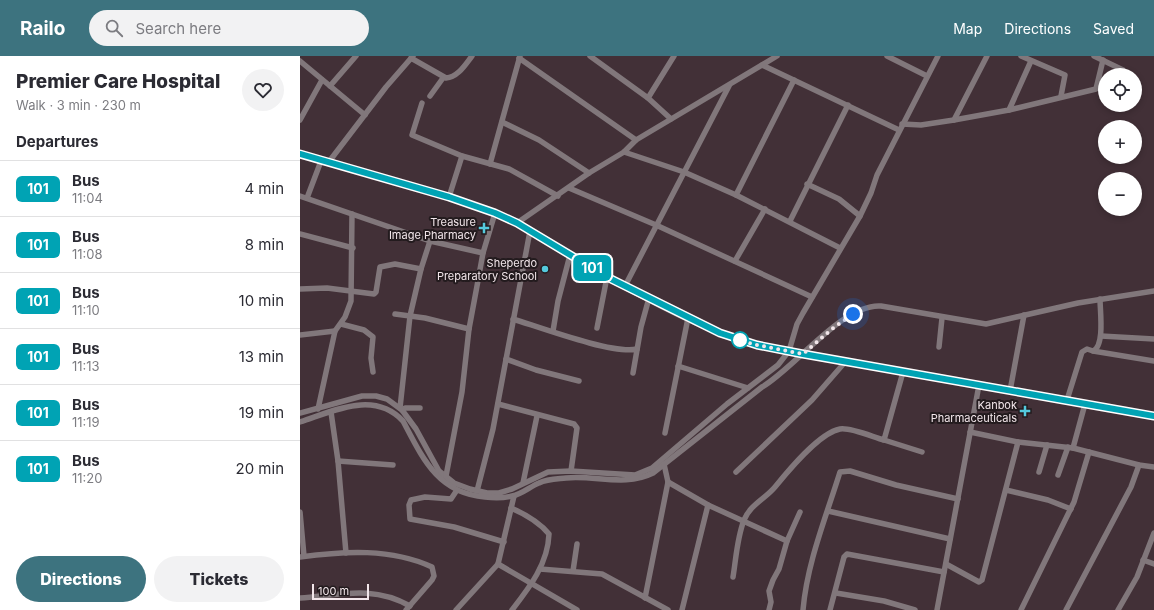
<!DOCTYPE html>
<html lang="en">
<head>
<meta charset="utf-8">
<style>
	:root { --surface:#fff; --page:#f2f2f3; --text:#2b2b33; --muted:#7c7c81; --line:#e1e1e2; --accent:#3d737f }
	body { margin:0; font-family:Inter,sans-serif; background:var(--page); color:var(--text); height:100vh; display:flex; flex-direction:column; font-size:15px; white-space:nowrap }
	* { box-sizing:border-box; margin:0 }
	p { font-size:13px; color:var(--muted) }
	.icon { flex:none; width:22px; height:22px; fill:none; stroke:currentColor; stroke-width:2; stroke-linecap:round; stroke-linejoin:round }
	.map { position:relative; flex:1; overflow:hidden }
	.drawer { display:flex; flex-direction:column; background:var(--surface); width:300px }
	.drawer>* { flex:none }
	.badge { padding:0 8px; border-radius:6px; font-size:14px; line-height:26px }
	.tools { position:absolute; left:798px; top:12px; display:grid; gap:8px }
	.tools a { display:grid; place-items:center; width:44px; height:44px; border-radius:50%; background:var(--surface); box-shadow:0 2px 6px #0003; font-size:20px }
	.scale { position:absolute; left:12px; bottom:10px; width:57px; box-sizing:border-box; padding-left:4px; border:2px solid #f2e6ea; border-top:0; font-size:11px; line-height:14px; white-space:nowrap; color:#f2e6ea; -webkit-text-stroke:3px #231b1e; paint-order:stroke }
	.you { position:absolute; width:20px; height:20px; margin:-10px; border:3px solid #fff; border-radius:50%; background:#1a73e8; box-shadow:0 0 0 6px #1a73e833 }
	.map>.badge { position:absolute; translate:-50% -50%; box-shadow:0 0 0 2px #fff }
	h2 { padding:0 16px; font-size:15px; line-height:36px }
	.round { display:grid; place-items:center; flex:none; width:42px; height:42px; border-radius:21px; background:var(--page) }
	.summary { display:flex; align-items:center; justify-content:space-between; height:68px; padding:0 16px }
	h1 { font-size:19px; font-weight:800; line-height:30px }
	.primary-button { display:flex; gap:8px; margin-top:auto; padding:8px 16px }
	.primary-button a { flex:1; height:46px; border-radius:24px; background:var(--accent); color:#fff; font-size:16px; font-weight:800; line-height:46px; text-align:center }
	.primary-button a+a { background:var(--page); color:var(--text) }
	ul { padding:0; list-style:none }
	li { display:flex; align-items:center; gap:12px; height:56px; padding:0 16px; border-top:1px solid var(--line) }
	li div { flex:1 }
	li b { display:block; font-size:15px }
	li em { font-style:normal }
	li .badge { min-width:44px; font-weight:700; text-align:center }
	header { display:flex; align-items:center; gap:24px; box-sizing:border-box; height:56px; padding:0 20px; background:var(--accent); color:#fff }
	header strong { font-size:19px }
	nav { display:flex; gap:22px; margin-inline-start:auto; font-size:14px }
	.search { width:280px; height:36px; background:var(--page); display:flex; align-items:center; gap:10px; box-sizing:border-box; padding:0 14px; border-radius:22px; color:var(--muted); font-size:15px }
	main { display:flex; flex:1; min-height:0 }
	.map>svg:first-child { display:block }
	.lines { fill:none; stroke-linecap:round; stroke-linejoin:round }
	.minor { stroke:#81777b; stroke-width:5.5 }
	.line-casing { stroke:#fff; stroke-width:9 }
	.line { stroke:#00a3b4; stroke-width:6 }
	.walk { stroke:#f2e6ea; stroke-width:4; stroke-dasharray:0 7.2 }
	.poi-dot { fill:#54cadd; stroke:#231b1e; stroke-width:1.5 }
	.stop-dot { fill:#fff; stroke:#00a3b4; stroke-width:2 }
	.labels { text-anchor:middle; stroke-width:4; stroke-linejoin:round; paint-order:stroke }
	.poi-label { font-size:11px; fill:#f2e6ea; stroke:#231b1e; text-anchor:end }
</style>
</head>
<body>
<header>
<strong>Railo</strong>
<div class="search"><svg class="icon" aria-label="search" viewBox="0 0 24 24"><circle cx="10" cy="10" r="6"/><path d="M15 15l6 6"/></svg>Search here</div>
<nav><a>Map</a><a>Directions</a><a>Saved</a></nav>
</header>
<main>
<section class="drawer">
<div class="summary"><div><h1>Premier Care Hospital</h1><p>Walk · 3 min · 230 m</p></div><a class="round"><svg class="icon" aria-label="heart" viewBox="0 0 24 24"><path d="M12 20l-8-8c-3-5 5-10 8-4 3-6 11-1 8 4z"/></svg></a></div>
<h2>Departures</h2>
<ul>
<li><span class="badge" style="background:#00a3b4;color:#fff">101</span><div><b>Bus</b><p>11:04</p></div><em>4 min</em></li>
<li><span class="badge" style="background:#00a3b4;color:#fff">101</span><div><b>Bus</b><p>11:08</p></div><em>8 min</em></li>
<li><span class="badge" style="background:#00a3b4;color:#fff">101</span><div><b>Bus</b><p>11:10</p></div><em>10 min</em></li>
<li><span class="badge" style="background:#00a3b4;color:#fff">101</span><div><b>Bus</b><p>11:13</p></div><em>13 min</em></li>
<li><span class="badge" style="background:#00a3b4;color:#fff">101</span><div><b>Bus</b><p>11:19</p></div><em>19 min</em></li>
<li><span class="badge" style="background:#00a3b4;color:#fff">101</span><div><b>Bus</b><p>11:20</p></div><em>20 min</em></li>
</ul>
<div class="primary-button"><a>Directions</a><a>Tickets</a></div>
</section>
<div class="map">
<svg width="854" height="554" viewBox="0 0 854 554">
	<rect width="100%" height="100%" fill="#423037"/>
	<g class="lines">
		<g class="minor">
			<polyline points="290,0 348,42 371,63"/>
			<polyline points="587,0 627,20"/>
			<polyline points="721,0 765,19 761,40"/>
			<polyline points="794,0 823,14 827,19"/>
			<path d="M111,2L146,22C158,21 165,9 172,0"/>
			<polyline points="219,2 336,84"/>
			<polyline points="0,5 65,59"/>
			<polyline points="462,9 599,74"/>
			<polyline points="30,30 56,0"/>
			<polyline points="130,40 143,22"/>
			<polyline points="348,42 374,0"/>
			<polyline points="122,47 112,79 162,100 209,113 258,140"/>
			<polyline points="709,54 796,33 803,4"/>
			<polyline points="0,64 22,24"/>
			<polyline points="654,64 709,54 731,5"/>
			<polyline points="202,66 239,84 289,117"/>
			<polyline points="602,68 621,69 654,64 687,0"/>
			<polyline points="324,96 384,116 436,139 540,192"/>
			<path d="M0,98C63,120 136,131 197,158C234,175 269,199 304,219C344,242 395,269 438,284C459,291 481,294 503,298L854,360"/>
			<polyline points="28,107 86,31 113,0"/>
			<polyline points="190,108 220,0"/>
			<polyline points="507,128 539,143 560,160"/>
			<polyline points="269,132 356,169 512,241"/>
			<polyline points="436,139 494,24"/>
			<polyline points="0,140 130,185 183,197"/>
			<polyline points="149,141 162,100"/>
			<polyline points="7,142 21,105"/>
			<polyline points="490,165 548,49"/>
			<polyline points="217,167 289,117 324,96 336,84 477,0"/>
			<polyline points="0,178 53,192"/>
			<polyline points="435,205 465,153"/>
			<polyline points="325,230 429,30"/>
			<polyline points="0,233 27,232 74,238 76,236 80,211 95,208 121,213"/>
			<polyline points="95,258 125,262 169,273"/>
			<path d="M213,263C239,271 314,299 337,293"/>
			<polyline points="41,268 64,274 73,281 71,302 73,316"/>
			<polyline points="297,272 307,221"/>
			<polyline points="253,275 258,245 270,199"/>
			<polyline points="0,279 35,275"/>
			<polyline points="801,280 854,283"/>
			<polyline points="639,291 642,262"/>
			<polyline points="793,295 854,305"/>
			<polyline points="206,303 236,314 279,325"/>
			<polyline points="378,310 448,332"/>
			<polyline points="333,317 341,271 349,242"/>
			<polyline points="710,335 724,259"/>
			<path d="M767,344L782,296L787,293L793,295C805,290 800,255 800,243"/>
			<polyline points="198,348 274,368 277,372 271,415"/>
			<polyline points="100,352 110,260 121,213 130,185"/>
			<polyline points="18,353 35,275 45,261 51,245 52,158"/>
			<polyline points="102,354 105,352 120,352"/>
			<polyline points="31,356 38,405 46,497"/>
			<polyline points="0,357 62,340 76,340 87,343 102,354 116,373 139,415 154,427 170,433 187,437 199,437 212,433 248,416 271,415 335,419 352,412 427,348 478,309 489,295 497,268 503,257 560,160 571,137 577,119 638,0"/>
			<path d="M0,366C34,355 74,334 103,365C123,403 138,437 185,441C194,442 204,442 212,440C221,439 231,430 239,427C247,423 257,423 266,422C296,419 325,431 353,417L462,331C495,312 543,247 581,250L686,268L778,247L854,235"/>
			<polyline points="670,376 718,386 773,392 839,409 854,411"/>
			<polyline points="365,377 388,262"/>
			<polyline points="584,384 622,396"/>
			<polyline points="773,392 785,348"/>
			<polyline points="38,405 93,409"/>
			<polyline points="436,416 512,344 546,305"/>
			<polyline points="739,416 747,389"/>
			<polyline points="758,419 768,391"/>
			<polyline points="146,420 162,336 169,273 177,230 183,197 195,157"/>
			<polyline points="368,426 408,449 487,485"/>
			<polyline points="223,427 237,360"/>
			<polyline points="157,434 151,443 125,441 111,444 109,449 110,463 154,471 204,486"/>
			<polyline points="706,434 748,444 771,453"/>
			<polyline points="177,435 193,373 230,175"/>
			<path d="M211,452C225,458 239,466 249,478C248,508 229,532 212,554"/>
			<polyline points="528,455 650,483"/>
			<polyline points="0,456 4,500"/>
			<path d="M0,501C44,495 91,492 132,511L134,520L132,524L106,554"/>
			<polyline points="843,504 854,508"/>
			<polyline points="198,508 277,554"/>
			<polyline points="646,508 679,526 682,524 718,386"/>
			<polyline points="240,513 302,518 368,554"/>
			<polyline points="273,515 277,488"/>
			<path d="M433,521C436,503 437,482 444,464C450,449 465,443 475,431C488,415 519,377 540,373C550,371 573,381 584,384L603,316"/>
			<polyline points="536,537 584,545 615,554"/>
			<path d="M0,542C40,539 73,529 110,550"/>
			<polyline points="345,542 368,426 364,408"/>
			<polyline points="156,554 198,508 214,440"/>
			<polyline points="382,554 408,449"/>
			<polyline points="469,554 471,546 469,535 473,524 479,513 487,485 500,456"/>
			<path d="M503,554C507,507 526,461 540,416L550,415L596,429L658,443"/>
			<polyline points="530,554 544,501 547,498 644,516"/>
			<polyline points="637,554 679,329"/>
			<polyline points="721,554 774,446 789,396"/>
			<polyline points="766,554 831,431 839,409"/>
			<polyline points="818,554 837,521 854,477"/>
		</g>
	</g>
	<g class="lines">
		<defs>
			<polyline id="line" points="0,98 149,141 195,157 217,167 307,221 420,277 457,289 503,298 854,360"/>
		</defs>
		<use href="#line" class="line-casing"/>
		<use href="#line" class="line"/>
		<polyline class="walk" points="440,284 438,284 457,289 503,298 532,273 553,258"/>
	</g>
	<g class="poi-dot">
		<path d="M182 166h4v4h4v4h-4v4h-4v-4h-4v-4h4z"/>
		<circle cx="245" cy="213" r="4"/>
		<path d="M723 349h4v4h4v4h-4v4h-4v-4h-4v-4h4z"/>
	</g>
	<circle class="stop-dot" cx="440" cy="284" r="8"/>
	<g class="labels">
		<g class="poi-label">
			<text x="176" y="170">Treasure<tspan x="176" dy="13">Image Pharmacy</tspan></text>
			<text x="237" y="211">Sheperdo<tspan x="237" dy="13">Preparatory School</tspan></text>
			<text x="717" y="353">Kanbok<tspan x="717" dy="13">Pharmaceuticals</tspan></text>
		</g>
	</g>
</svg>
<div class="tools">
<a><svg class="icon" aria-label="locate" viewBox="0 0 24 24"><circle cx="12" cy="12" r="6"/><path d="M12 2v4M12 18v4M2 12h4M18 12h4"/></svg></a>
<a>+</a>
<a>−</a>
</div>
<div class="scale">100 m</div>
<div class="you" style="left:553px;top:258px"></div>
<b class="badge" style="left:292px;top:212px;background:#00a3b4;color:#fff">101</b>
</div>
</main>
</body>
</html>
